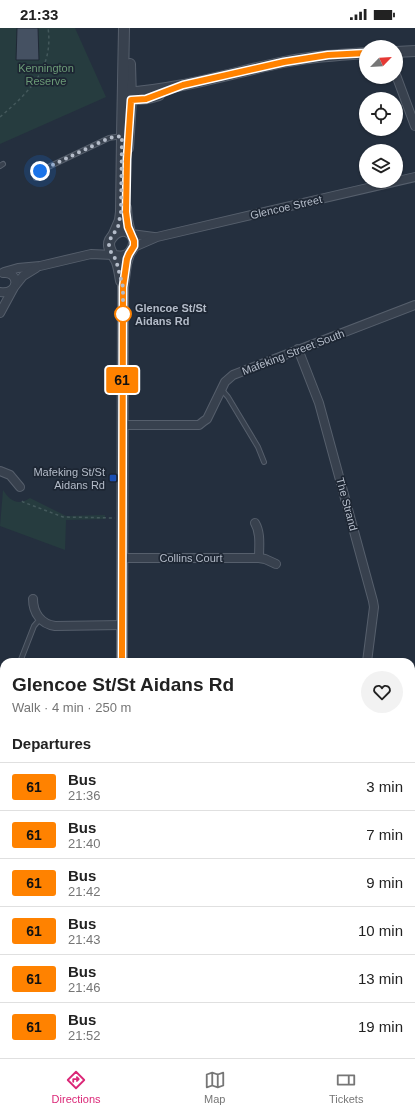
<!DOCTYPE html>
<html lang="en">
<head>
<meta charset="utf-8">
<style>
	:root { --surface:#fff; --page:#f2f2f2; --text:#222; --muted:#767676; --line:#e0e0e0; --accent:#db2777 }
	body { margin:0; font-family:Helvetica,sans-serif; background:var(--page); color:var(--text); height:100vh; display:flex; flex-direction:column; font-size:15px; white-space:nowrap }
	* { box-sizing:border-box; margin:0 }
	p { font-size:13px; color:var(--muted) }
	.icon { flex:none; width:22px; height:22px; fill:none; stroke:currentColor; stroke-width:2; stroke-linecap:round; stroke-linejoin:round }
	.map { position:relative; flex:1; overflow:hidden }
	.drawer { position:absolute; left:0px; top:630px; width:415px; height:400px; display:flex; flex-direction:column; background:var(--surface); border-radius:12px 12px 0 0; box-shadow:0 1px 3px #0004 }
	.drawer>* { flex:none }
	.badge { padding:0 8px; border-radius:3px; font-size:14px; line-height:26px }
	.needle { width:26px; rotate:65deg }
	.buttons { position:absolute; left:359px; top:12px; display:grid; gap:8px }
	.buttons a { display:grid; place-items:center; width:44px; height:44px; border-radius:50%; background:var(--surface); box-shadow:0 1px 3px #0004; font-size:20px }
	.you { position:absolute; width:20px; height:20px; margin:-10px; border:3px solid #fff; border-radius:50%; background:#1a73e8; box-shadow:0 0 0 6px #1a73e833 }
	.map>.badge { position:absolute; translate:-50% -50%; box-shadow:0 0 0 2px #fff }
	h2 { padding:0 12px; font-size:15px; line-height:36px }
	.round { display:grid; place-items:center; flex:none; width:42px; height:42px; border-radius:21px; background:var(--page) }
	.head { display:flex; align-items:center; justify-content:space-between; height:68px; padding:0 12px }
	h1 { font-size:19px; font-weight:800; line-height:30px }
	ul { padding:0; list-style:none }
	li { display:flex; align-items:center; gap:12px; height:48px; padding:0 12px; border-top:1px solid var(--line) }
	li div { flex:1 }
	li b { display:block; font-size:15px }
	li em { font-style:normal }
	li .badge { min-width:44px; font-weight:700; text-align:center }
	.status { display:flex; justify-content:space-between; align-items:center; height:28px; padding:0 20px; background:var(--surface); direction:ltr }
	.status svg { height:11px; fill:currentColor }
	.tabs { display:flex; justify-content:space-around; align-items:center; height:56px; border-top:1px solid var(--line); background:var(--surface); font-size:11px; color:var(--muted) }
	.tabs a { display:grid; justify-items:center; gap:2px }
	.tabs .active { color:var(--accent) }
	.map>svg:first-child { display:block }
	.green { fill:#263c3f }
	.building { fill:#455162; stroke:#1f2835 }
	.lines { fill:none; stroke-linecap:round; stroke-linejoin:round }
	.service-casing { stroke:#565f6c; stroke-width:6 }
	.minor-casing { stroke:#565f6c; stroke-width:10 }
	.tertiary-casing { stroke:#565f6c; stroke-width:12 }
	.path { stroke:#44595c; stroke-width:1.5; stroke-dasharray:3 3; stroke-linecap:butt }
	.service { stroke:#38414e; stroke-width:4 }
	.minor { stroke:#38414e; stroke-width:8 }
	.tertiary { stroke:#38414e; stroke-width:10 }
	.line-casing { stroke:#fff; stroke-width:9 }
	.line { stroke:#ff8200; stroke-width:6 }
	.walk { stroke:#b4bcc9; stroke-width:4; stroke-dasharray:0 7.2 }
	.stop-dot { fill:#fff; stroke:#ff8200; stroke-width:2 }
	.transit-dot { fill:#1a4fb4; stroke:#1d2633; stroke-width:1.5 }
	.labels { text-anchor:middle; stroke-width:3.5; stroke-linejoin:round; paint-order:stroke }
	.park-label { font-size:11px; fill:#6b9a76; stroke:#1d2633 }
	.street-label { font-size:11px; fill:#b4bcc9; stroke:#1d2633 }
	.stop-label { font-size:11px; font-weight:bold; fill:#b4bcc9; stroke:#1d2633; text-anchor:start }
	.poi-label { font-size:11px; fill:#b4bcc9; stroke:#1d2633; text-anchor:end }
</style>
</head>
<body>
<div class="status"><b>21:33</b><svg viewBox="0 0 49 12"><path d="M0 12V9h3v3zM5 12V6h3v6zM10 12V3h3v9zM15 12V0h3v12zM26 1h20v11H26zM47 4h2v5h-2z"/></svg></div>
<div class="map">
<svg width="415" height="1030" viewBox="0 0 415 1030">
	<rect width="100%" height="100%" fill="#242f3e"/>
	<g class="green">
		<polygon points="0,0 75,0 106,69 0,116"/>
		<path d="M3,462C10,473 18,478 30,470L66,488L105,487V491L66,492L65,522L0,498Z"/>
		<polygon points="411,816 415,820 415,852 411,852"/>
	</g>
	<polygon class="building" points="17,0 38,0 39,32 16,32"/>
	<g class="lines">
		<defs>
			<g id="service">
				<polyline points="0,138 3,136"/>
				<polyline points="36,150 38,145 40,143 109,110 122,108"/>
				<polyline points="222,362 228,369 258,419 264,434"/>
				<polyline points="20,634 34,598 40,591"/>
			</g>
			<g id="minor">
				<polyline points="396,47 415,98"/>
				<polyline points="131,206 154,209"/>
				<polyline points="134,219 157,209 415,149"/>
				<polyline points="4,244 18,240 40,238 91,226 113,227"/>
				<polyline points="15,258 23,248 36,240"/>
				<path d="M0,264C20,267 20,243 3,245"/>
				<polyline points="0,285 13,261"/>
				<polyline points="298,321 319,375 373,573 374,579 367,634"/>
				<polyline points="122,397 199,397 204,393 207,391 225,354 233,347 415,277"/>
				<polyline points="0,443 10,447 20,459"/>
				<path d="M255,495C261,505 259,518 259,530"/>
				<polyline points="122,530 259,530 265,531 276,536"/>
				<path d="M33,571C33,585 41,596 55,598L122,597"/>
				<polyline points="411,674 415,674"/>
				<polyline points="0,804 4,804"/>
				<polyline points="0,905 4,905"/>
				<polyline points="411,917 415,920"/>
			</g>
			<g id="tertiary">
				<polyline points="396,24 415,23"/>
				<path d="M123,65C178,62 231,45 284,34C311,28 338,27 366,25"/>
				<path d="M125,71C137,72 147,71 159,67"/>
				<polyline points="128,120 131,72 130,36"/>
				<polyline points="126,180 127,192 130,205"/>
				<polyline points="114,206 120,192 121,184 122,108 124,0"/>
				<path d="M114,228C121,229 127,229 131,223C142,207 121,193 110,212C106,220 114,227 117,234C119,240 120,247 121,253"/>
				<polyline points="122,634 123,259 126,236 129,226"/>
				<polyline points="122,1026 122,1030"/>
			</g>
		</defs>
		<use href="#service" class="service-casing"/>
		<use href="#minor" class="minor-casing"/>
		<use href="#tertiary" class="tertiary-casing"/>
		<g class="path">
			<path d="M0,89C28,65 54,41 48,0"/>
			<polyline points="22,473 23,474 63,489 115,490"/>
		</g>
		<use href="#service" class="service"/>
		<use href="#minor" class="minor"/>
		<use href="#tertiary" class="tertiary"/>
	</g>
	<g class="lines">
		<defs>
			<polyline id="line" points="122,634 123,259 127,231 129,226 134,218 134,213 128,199 126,184 127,131 131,72 146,71 183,57 284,34 328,27 366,25"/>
		</defs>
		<use href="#line" class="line-casing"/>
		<use href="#line" class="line"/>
		<polyline class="walk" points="40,143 109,110 122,108 121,184 118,199 109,213 109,218 111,224 116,232 123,259 123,289 123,286"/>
	</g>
	<circle class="stop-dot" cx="123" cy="286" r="8"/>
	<rect class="transit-dot" x="109" y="446" width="8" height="8" rx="2"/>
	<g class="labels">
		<g class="park-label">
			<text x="46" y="44">Kennington<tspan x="46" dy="13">Reserve</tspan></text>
		</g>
		<g class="street-label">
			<text transform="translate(286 179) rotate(-13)" y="4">Glencoe Street</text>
			<text transform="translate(293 324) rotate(-21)" y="4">Mafeking Street South</text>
			<text transform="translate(347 476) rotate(75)" y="4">The Strand</text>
			<text x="191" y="534">Collins Court</text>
		</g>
		<g class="stop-label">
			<text x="135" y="284">Glencoe St/St<tspan x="135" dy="13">Aidans Rd</tspan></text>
		</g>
		<g class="poi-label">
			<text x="105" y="448">Mafeking St/St<tspan x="105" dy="13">Aidans Rd</tspan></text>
		</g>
	</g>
</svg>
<div class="buttons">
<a><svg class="needle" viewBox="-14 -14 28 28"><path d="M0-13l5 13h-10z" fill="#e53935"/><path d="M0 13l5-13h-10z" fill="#767676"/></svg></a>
<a><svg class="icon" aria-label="locate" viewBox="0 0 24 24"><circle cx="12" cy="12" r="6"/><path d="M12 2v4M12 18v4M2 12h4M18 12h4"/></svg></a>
<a><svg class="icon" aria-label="layers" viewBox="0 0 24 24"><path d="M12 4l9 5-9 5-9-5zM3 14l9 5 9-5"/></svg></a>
</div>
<div class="you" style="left:40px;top:143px"></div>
<b class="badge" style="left:122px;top:352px;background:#ff8200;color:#111">61</b>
<section class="drawer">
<div class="head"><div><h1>Glencoe St/St Aidans Rd</h1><p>Walk · 4 min · 250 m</p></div><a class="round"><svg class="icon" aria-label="heart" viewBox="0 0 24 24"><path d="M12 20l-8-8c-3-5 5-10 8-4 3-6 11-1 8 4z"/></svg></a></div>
<h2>Departures</h2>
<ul>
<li><span class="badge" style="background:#ff8200;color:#111">61</span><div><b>Bus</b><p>21:36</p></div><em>3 min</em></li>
<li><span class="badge" style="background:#ff8200;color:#111">61</span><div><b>Bus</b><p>21:40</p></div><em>7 min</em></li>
<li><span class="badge" style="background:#ff8200;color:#111">61</span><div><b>Bus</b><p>21:42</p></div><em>9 min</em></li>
<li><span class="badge" style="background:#ff8200;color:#111">61</span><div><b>Bus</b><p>21:43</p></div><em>10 min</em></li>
<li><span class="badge" style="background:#ff8200;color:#111">61</span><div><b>Bus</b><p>21:46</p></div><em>13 min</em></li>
<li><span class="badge" style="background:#ff8200;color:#111">61</span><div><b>Bus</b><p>21:52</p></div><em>19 min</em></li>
</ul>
</section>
</div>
<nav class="tabs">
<a class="active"><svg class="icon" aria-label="directions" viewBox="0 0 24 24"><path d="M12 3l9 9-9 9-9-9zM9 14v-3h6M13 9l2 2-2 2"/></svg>Directions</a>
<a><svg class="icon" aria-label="map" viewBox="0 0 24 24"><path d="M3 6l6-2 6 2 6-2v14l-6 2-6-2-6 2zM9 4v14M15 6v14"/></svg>Map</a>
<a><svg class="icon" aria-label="tickets" viewBox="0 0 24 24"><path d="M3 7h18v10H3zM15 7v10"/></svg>Tickets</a>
</nav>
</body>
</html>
